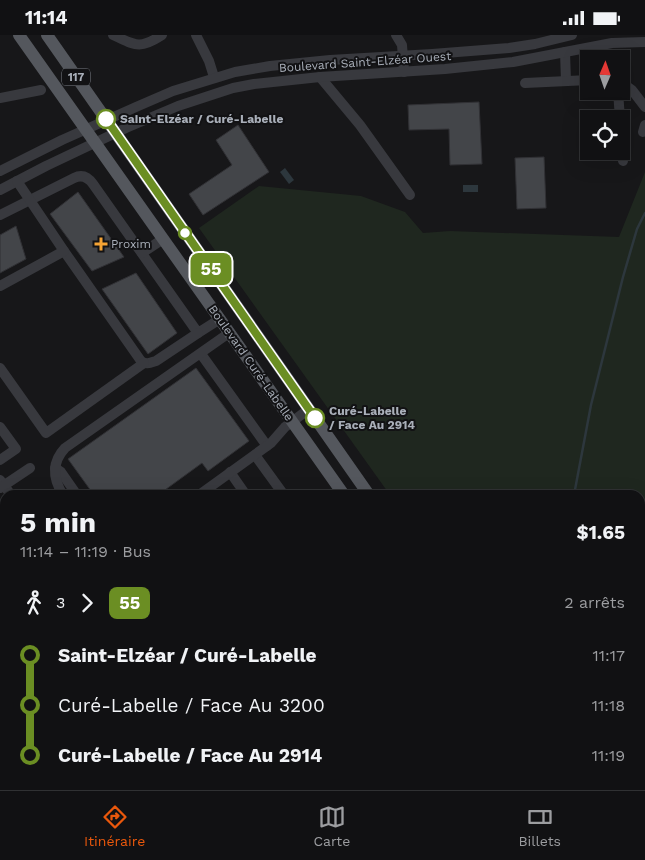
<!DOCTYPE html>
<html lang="fr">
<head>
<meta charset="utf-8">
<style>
	:root { --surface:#111113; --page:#1e1f21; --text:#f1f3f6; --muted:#9c9da0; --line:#303133; --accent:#ea580c }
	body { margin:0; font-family:"Work Sans",sans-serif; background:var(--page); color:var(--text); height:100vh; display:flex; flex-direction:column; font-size:19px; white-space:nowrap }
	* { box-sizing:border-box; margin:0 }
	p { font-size:16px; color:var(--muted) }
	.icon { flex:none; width:28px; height:28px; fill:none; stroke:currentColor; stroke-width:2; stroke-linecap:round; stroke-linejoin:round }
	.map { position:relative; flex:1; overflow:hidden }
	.drawer { position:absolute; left:0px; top:455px; width:645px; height:300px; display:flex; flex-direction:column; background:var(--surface); border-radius:15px 15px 0 0; box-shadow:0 5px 20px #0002,0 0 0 1px var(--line) }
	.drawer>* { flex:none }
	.badge { padding:0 10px; border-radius:8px; font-size:18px; line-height:32px }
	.needle { width:32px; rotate:2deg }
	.controls { position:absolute; left:580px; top:15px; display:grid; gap:10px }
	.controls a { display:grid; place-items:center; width:50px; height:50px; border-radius:0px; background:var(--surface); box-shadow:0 5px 20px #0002,0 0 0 1px var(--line); font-size:25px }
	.map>.badge { position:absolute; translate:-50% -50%; box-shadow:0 0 0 2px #fff }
	.legs { display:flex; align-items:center; gap:8px; height:55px; padding:0 20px; font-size:16px }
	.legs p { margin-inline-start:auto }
	.headline { display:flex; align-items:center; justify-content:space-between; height:85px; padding:0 20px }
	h1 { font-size:28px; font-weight:700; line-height:38px }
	ul { padding:0 20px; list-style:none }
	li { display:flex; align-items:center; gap:18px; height:50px; font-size:19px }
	li i { display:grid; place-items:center; width:8px; height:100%; margin:0 6px; background:currentColor }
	li i::after { content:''; width:12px; height:12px; margin:-6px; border:4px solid; border-radius:50%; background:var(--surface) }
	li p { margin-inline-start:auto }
	li:first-child i { background:linear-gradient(#0000 50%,currentColor 0) }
	li:last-child i { background:linear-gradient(currentColor 50%,#0000 0) }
	.status { display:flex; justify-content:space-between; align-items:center; height:35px; padding:0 25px; background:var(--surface); direction:ltr }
	.status svg { height:14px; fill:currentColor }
	.tabs { display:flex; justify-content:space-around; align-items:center; height:70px; border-top:1px solid var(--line); background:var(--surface); font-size:14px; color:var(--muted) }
	.tabs a { display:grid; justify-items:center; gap:2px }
	.tabs .current { color:var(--accent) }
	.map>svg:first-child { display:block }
	.green { fill:#1f271f }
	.water { fill:#2d373d }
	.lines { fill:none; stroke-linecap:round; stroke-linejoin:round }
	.stream { stroke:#2d373d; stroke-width:2.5 }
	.building { fill:#434549; stroke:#313135 }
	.minor { stroke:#38393e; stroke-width:10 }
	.major { stroke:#54575d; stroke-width:12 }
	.line-1-casing { stroke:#fff; stroke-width:11 }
	.line-1 { stroke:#6b8e23; stroke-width:8 }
	.stop-1-dot { fill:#fff; stroke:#6b8e23; stroke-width:2.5 }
	.poi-dot { fill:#f4a334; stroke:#121214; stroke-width:2 }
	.labels { text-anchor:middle; stroke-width:4; stroke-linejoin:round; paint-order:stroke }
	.shield { fill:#121214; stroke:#7c8088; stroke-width:1 }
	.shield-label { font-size:11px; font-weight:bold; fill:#a9afb9 }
	.street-label { font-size:12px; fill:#a9afb9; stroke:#121214 }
	.stop-label { font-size:12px; font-weight:bold; fill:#a9afb9; stroke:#121214; text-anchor:start }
	.poi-label { font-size:12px; fill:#a9afb9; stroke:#121214; text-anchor:start }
</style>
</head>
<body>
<div class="status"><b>11:14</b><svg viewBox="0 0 49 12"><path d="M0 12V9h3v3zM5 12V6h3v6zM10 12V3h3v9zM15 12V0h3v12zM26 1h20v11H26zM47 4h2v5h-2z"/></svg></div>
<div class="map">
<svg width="645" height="755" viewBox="0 0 645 755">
	<rect width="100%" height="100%" fill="#171719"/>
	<polygon class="green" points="645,137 645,525 640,525 640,460 390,460 199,193 259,151 361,161 405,177 423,198 450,196 619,202"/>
	<g class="water">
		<polygon points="285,133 294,145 289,149 280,137"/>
		<rect x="463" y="150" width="15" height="7"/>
	</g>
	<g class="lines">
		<polyline class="stream" points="574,460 591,370 623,242 637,194 645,178"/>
	</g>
	<g class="building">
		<polygon points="479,67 482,129 450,130 449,94 409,95 408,70"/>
		<polygon points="238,90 269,137 203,180 189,159 232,130 216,105"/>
		<polygon points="544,122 546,173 517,174 515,123"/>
		<polygon points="78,157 124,222 92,236 50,179"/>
		<polygon points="16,191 26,224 0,238 0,200"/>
		<polygon points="136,238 177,298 148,319 102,254"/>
		<polygon points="196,333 249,406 208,436 202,428 158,460 131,460 128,456 123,460 94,460 68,424"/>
	</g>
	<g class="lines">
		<g class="minor">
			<path d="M113,0C135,10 139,15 162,0"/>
			<polyline points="196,0 209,26 214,42"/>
			<polyline points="396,0 402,10 404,37"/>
			<polyline points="565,17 566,46"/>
			<polyline points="320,42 360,90 410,160"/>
			<polyline points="621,47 632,55 645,72"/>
			<polyline points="525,48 589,45"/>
			<polyline points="618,56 620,84"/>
			<polyline points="0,63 41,55"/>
			<polyline points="643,97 645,90"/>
			<polyline points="621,106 623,126"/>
			<polyline points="0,136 62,105 136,72 173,56 235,37 270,31 330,25 432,19 509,13 535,9 572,0"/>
			<polyline points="0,155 46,131 126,93 178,71 233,53 254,49 320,42 445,34 513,27 612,8 645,7"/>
			<path d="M0,180L74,143C82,139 88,142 93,149L198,298L220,284"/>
			<path d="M64,216L141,326C146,330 150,328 156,326L198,298"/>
			<polyline points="142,218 163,204"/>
			<polyline points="0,251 64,216 17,146"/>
			<polyline points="201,319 267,411"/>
			<polyline points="0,333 46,398 144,328"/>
			<polyline points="0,392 16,414 0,425"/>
			<polyline points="255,420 284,460"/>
			<polyline points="55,433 61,437 77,460"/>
			<polyline points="230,437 246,460"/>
			<polyline points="0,445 11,460"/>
			<polyline points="0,453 30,433"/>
			<path d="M63,460C53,444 51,428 65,413L229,298"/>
			<polyline points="199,460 271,408 285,392 309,374"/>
			<polyline points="0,476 5,473"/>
			<polyline points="0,515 5,512"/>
			<polyline points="0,586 5,594"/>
			<polyline points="0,609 5,606"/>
			<polyline points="0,632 5,639 0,642"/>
			<polyline points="0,706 5,703"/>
			<polyline points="296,750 299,755"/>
			<polyline points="1,754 7,750"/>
			<polyline points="66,755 73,750"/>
			<polyline points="379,755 380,750"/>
		</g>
		<g class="major">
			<polyline points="19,0 344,460"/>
			<polyline points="47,0 369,460"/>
			<polyline points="640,535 645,536"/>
			<polyline points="640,560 645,561"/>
			<polyline points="640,725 645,722"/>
			<polyline points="640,740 645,738"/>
			<polyline points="549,750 553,755"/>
			<polyline points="570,750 574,755"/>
			<polyline points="444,755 446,750"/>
			<polyline points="586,755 595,750"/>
			<polyline points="599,755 612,750"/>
		</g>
	</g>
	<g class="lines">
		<defs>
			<polyline id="line-1" points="106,84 315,383"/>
		</defs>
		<use href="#line-1" class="line-1-casing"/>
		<use href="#line-1" class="line-1"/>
	</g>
	<g class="stop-1-dot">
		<circle cx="106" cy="84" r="9"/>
		<circle cx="185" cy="198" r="6"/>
		<circle cx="315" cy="383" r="9"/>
	</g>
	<path class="poi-dot" d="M98.5 201.5h5v5h5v5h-5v5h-5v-5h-5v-5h5z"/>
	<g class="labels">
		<rect class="shield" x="62" y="33.5" width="28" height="17" rx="4"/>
		<g class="shield-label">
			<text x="76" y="46">117</text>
		</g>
		<g class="street-label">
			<text transform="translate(365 27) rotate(-4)" y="4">Boulevard Saint-Elzéar Ouest</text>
			<text transform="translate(251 328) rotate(55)" y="4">Boulevard Curé-Labelle</text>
		</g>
		<g class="stop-label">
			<text x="120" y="88">Saint-Elzéar / Curé-Labelle</text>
			<text x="329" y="380">Curé-Labelle<tspan x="329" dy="14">/ Face Au 2914</tspan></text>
		</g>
		<g class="poi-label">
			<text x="111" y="213">Proxim</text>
		</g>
	</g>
</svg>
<div class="controls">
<a><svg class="needle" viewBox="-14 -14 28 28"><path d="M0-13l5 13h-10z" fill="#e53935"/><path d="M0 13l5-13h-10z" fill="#9c9da0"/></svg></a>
<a><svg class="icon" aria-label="locate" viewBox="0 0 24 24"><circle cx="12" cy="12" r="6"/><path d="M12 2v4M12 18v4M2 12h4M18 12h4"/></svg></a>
</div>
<b class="badge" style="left:211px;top:234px;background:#6b8e23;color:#fff">55</b>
<section class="drawer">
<div class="headline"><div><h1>5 min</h1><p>11:14 – 11:19 · Bus</p></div><b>$1.65</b></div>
<div class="legs"><svg class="icon" aria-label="walk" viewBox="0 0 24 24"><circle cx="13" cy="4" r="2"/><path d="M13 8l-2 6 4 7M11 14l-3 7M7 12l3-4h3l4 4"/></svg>3<svg class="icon" aria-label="forward" viewBox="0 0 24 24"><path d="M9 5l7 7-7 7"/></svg><b class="badge" style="background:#6b8e23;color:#fff">55</b><p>2 arrêts</p></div>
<ul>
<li><i style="color:#6b8e23"></i><b>Saint-Elzéar / Curé-Labelle</b><p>11:17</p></li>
<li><i style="color:#6b8e23"></i><span>Curé-Labelle / Face Au 3200</span><p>11:18</p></li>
<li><i style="color:#6b8e23"></i><b>Curé-Labelle / Face Au 2914</b><p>11:19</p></li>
</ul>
</section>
</div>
<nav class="tabs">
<a class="current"><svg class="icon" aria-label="directions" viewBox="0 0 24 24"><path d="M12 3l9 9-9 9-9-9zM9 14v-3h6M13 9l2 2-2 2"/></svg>Itinéraire</a>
<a><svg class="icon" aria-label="map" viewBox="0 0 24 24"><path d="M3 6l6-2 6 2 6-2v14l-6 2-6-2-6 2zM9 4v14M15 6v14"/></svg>Carte</a>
<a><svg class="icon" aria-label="tickets" viewBox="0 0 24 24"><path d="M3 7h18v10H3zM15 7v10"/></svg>Billets</a>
</nav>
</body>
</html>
